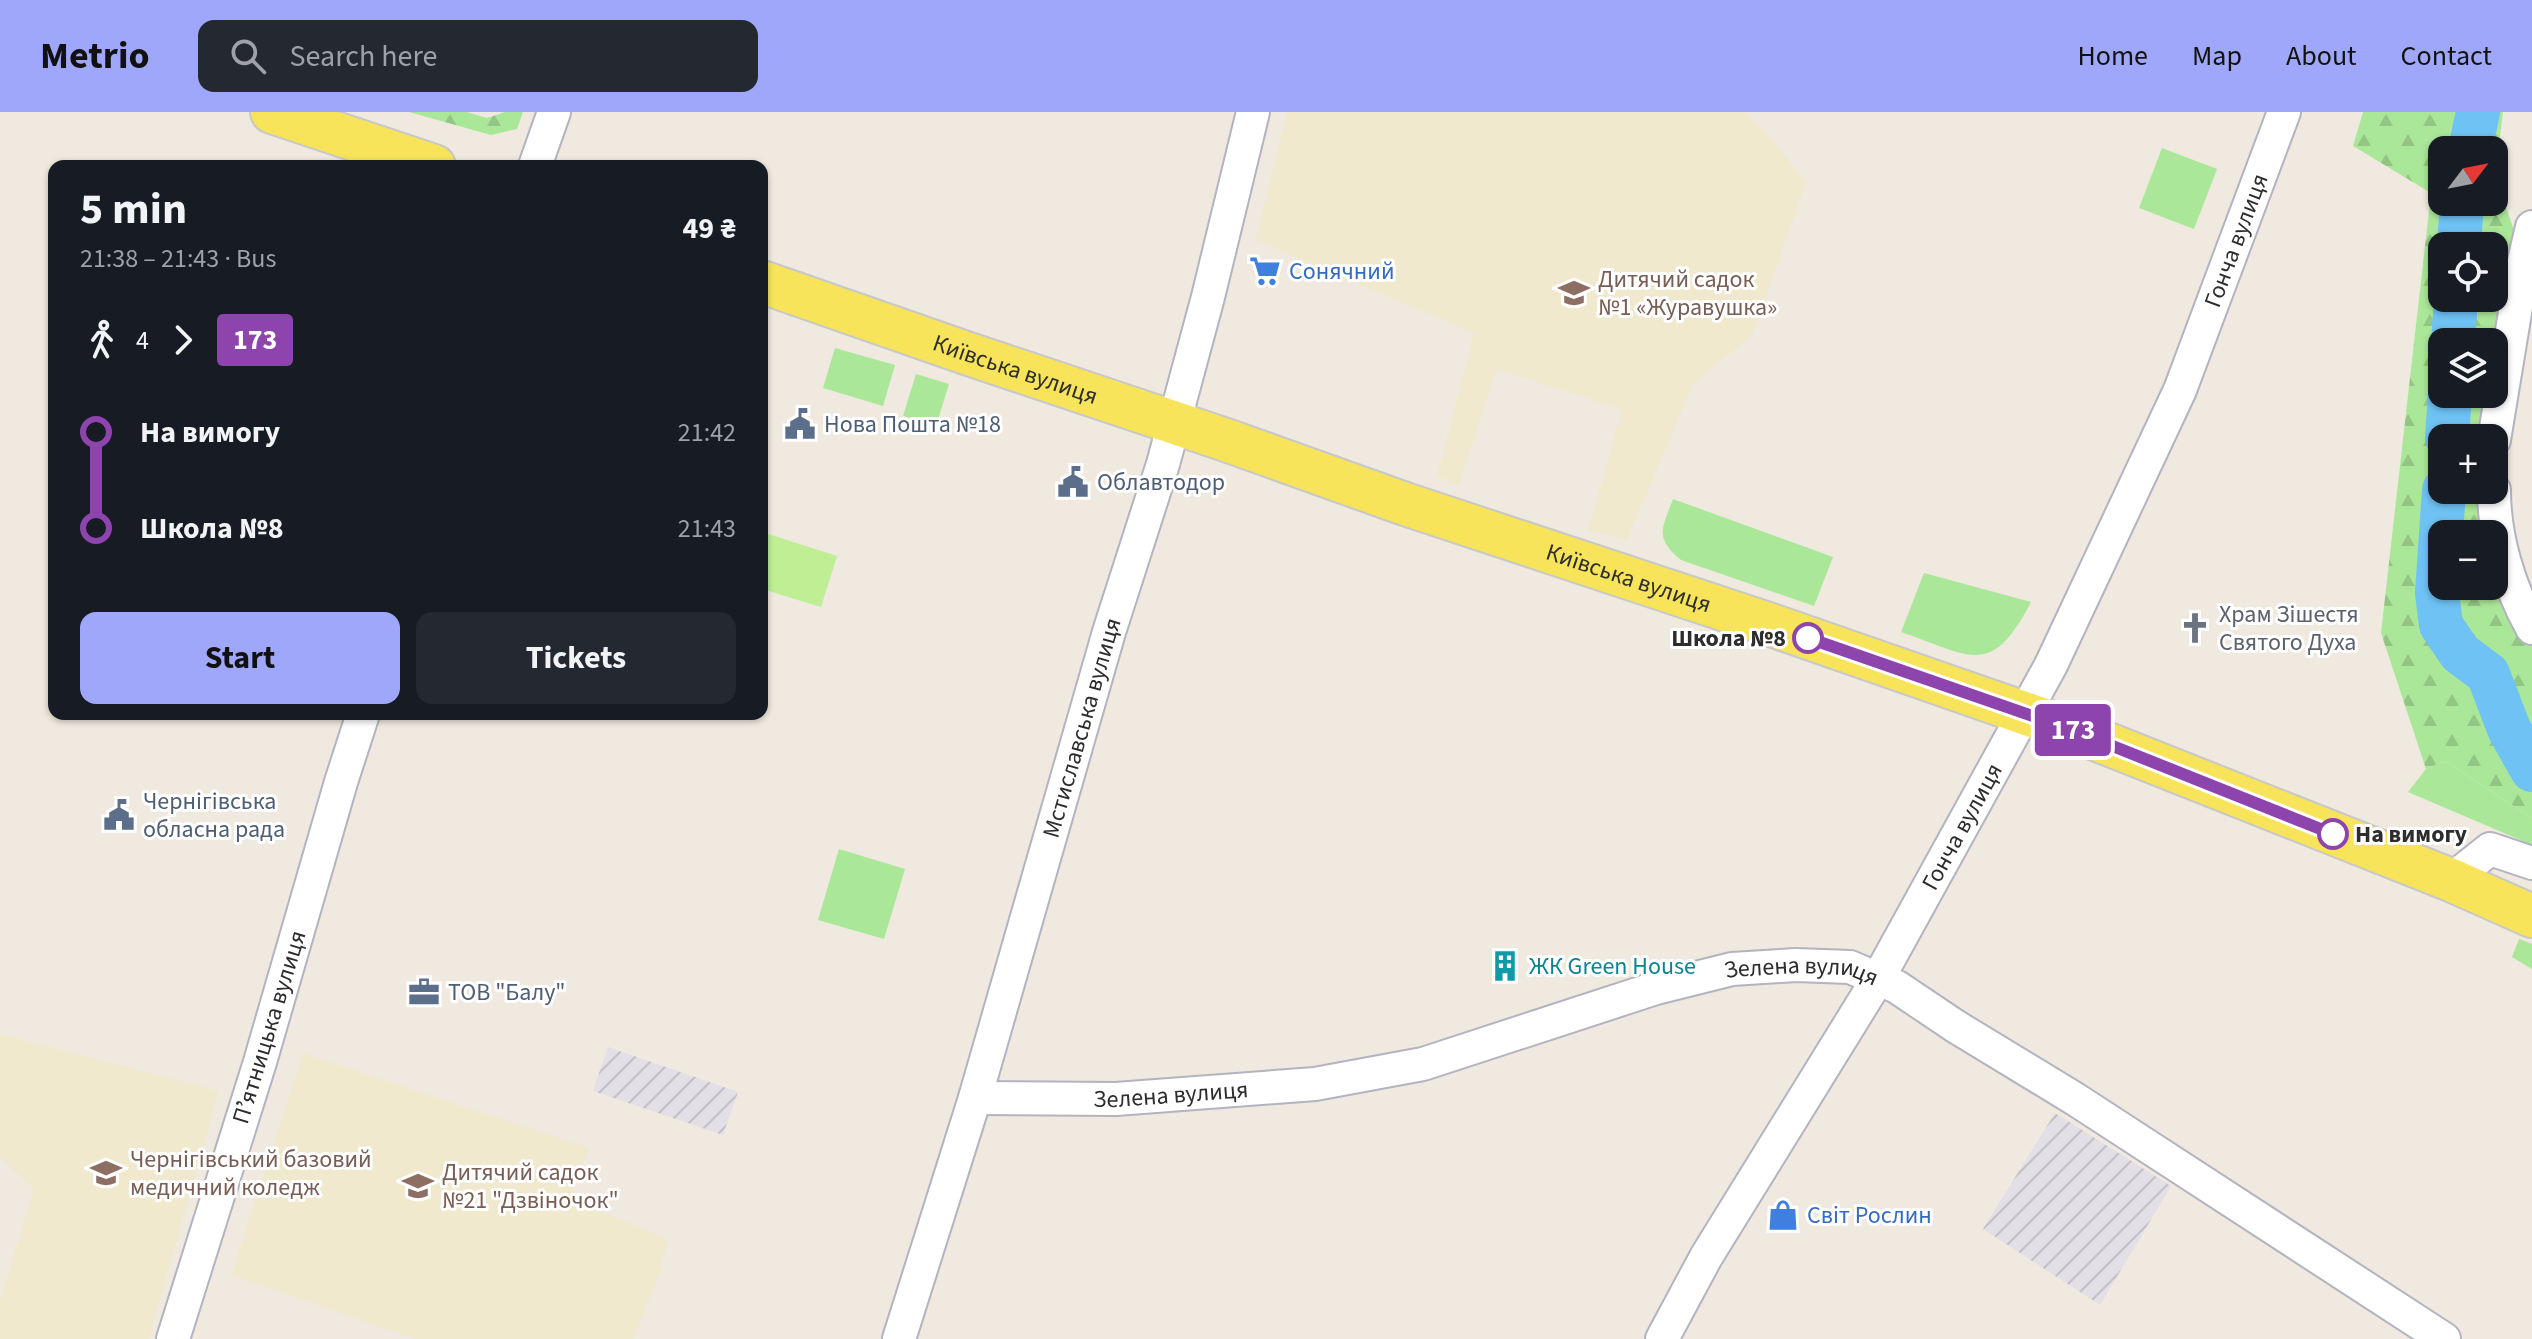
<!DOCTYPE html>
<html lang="en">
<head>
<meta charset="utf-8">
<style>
	:root { --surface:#171b24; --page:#242831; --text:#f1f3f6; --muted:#9ea1a6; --accent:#9fa7fa }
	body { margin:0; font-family:"Source Sans 3",sans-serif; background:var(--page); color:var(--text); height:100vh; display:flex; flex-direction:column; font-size:30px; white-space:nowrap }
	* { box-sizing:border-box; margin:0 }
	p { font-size:26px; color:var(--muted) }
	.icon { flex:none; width:44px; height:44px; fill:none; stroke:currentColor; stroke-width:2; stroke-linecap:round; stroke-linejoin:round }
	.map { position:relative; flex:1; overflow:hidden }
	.side { position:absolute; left:48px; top:48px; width:720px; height:560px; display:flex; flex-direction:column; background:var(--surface); border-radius:16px; box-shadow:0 2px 6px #0004 }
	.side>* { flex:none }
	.badge { padding:0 16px; border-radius:6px; font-size:28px; line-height:52px }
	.needle { width:52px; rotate:58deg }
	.controls { position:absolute; left:2428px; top:24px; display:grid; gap:16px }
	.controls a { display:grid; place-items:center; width:80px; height:80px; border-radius:16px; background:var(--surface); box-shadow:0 2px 6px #0004; font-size:40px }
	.map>.badge { position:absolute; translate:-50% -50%; box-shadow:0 0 0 4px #fff }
	.legs { display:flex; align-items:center; gap:12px; height:88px; padding:0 32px; font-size:26px }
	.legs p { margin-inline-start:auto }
	.overview { display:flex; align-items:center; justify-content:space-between; height:136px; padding:0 32px }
	h1 { font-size:44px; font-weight:700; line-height:60px }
	.cta { display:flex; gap:16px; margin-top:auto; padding:16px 32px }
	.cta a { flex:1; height:92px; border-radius:16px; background:var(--accent); color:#111; font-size:32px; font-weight:700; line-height:92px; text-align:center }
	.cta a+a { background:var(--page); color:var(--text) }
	ul { padding:0 32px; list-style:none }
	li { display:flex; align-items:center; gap:28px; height:96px; font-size:30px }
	li i { display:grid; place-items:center; width:12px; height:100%; margin:0 10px; background:currentColor }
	li i::after { content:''; width:20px; height:20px; margin:-10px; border:6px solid; border-radius:50%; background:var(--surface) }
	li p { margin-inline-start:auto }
	li:first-child i { background:linear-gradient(#0000 50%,currentColor 0) }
	li:last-child i { background:linear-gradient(currentColor 50%,#0000 0) }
	header { display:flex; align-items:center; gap:48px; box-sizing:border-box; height:112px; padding:0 40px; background:var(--accent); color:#111 }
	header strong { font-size:38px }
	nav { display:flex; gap:44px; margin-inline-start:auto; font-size:28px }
	.search { width:560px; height:72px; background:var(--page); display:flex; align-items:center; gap:20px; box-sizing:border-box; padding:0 28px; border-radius:16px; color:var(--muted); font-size:30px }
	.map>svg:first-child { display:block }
	.industrial { fill:url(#industrial-furrows) }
	.education { fill:#f0e9ce }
	.grass { fill:#abe799 }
	.forest { fill:url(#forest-firs); fill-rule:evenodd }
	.pitch { fill:#bfee95 }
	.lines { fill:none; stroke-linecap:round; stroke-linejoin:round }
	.river { stroke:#6ec2f4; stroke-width:44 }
	.minor-casing { stroke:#b3b3c1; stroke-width:36 }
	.major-casing { stroke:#c8c8c8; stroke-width:46 }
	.minor { stroke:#fff; stroke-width:32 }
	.major { stroke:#f7e45b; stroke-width:42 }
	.line-1-casing { stroke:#fff; stroke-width:18 }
	.line-1 { stroke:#8e44ad; stroke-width:12 }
	.stop-1-dot { fill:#fff; stroke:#8e44ad; stroke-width:4 }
	.labels { text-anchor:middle; stroke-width:6; stroke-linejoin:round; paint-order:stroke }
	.street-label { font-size:24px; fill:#2d2d2d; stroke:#fff }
	.shop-label { font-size:24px; fill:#366cbe; stroke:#fff; text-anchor:start }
	.education-label { font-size:24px; fill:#785e54; stroke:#fff; text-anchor:start }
	.service-label { font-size:24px; fill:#4e5e75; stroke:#fff; text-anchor:start }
	.worship-label { font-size:24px; fill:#5b616d; stroke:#fff; text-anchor:start }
	.stop-label { font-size:24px; font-weight:bold; fill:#2d2d2d; stroke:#fff; text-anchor:end }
	.culture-label { font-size:24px; fill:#0d838f; stroke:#fff; text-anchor:start }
</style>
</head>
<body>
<header>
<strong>Metrio</strong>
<div class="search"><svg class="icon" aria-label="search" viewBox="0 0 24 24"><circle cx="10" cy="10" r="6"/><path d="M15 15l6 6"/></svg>Search here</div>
<nav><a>Home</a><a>Map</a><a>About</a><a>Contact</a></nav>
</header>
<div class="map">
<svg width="2532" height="1227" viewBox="0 0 2532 1227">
	<defs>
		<pattern id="industrial-furrows" width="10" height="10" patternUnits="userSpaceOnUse" patternTransform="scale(2)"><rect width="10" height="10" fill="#e2dfe7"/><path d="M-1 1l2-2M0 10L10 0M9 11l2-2" fill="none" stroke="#c2c0c6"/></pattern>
		<pattern id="forest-firs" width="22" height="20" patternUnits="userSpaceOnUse" patternTransform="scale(2)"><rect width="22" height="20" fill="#abe799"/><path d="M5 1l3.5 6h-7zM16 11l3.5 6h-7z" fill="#93c684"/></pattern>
	</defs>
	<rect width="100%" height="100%" fill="#efe9df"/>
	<g class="industrial">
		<polygon points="608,935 738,980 723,1023 593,979"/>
		<polygon points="2055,1001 2171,1074 2100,1193 1983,1117"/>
	</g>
	<g class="education">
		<polygon points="1287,0 1745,0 1771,26 1806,71 1753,222 1693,272 1627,428 1588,418 1622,298 1497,257 1459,373 1437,364 1474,221 1256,128"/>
		<polygon points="0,922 219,979 149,1227 0,1227 0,1189 34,1077 0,1045"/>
		<polygon points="303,941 589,1036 571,1087 668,1127 660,1160 633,1227 415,1227 231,1163"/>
	</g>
	<g class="grass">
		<polygon points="2162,36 2217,57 2194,117 2139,96"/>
		<polygon points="835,236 895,253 883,294 823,276"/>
		<polygon points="916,262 949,272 936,314 903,304"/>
		<path d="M1673,387L1833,445L1814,494L1681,448C1654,425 1662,417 1673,387Z"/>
		<path d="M1924,461L2031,490C1991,567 1971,544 1901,520Z"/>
		<polygon points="2445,649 2532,706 2532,733 2408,680 2426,657"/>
		<polygon points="839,737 905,757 884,827 818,808"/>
		<polygon points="2519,827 2532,832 2532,857 2512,845"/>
	</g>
	<g class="forest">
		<polygon points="409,0 467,0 487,6 505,0 523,0 517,17 491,23"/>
		<path d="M2363,0H2503L2495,63L2517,127L2491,326H2442V378H2486L2481,422H2442V474H2494V458L2532,524V706L2445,649L2426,657L2381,521L2431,81L2353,34ZM2442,38H2494V90H2442ZM2442,134H2494V186H2442ZM2442,230H2494V282H2442Z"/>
	</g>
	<polygon class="pitch" points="762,420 837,444 821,495 762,477"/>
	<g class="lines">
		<g class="river">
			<polyline points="2470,38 2478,0"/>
			<polyline points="2459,134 2462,90"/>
			<polyline points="2453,230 2456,186"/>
			<polyline points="2447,326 2450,282"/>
			<polyline points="2444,378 2437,481 2441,513 2460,541 2488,562 2509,617 2532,658"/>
		</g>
		<defs>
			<g id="minor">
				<polyline points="535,54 554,0"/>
				<polyline points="2494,328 2522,158 2532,115"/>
				<path d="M2494,378C2494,425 2509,475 2532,516"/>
				<polyline points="2451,768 2490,737 2532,751"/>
				<path id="s1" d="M975,986L1116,987L1315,972L1423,952L1656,876L1732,857L1796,853L1850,855L1897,875L1955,914L2075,987L2444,1227"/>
				<polyline points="173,1227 260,950 341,670 363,602"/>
				<path id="s2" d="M899,1227L975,986L1109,520L1163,352L1208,185L1253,0"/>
				<path id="s3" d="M1662,1227L1706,1145L1879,865L2051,553L2180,278L2284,0"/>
			</g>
			<g id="major">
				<polyline points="272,0 434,54"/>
				<path id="s4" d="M762,170L966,241L1226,328L1405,392L1774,514L2070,617L2451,768L2532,804"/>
			</g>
		</defs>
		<use href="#minor" class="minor-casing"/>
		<use href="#major" class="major-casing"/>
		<use href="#minor" class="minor"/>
		<use href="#major" class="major"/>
	</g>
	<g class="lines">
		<defs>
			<polyline id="line-1" points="1808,526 2070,617 2333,722"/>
		</defs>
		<use href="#line-1" class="line-1-casing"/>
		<use href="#line-1" class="line-1"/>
	</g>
	<defs>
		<symbol id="supermarket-bare" viewBox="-9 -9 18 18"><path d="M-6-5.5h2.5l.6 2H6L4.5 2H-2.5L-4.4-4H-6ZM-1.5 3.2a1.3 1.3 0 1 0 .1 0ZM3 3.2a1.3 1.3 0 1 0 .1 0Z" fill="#3f7fe0" stroke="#fff" stroke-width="2.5" paint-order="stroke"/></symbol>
		<symbol id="school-bare" viewBox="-9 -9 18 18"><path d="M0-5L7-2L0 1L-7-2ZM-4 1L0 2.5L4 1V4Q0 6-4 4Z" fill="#8d6e63" stroke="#fff" stroke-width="2.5" paint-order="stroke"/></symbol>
		<symbol id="civic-bare" viewBox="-9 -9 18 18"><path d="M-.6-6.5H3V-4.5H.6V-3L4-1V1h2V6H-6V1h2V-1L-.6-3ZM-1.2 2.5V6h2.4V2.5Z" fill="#5c6f8a" stroke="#fff" stroke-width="2.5" paint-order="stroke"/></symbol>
		<symbol id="church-bare" viewBox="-9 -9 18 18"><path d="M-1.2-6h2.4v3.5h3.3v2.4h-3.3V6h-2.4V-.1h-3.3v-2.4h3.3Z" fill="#6b7280" stroke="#fff" stroke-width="2.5" paint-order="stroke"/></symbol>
		<symbol id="building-bare" viewBox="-9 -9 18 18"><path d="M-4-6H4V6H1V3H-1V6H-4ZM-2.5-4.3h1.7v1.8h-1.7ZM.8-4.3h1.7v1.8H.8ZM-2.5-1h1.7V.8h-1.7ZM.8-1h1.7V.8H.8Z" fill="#0f9aa8" stroke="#fff" stroke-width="2.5" paint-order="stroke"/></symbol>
		<symbol id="office-bare" viewBox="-9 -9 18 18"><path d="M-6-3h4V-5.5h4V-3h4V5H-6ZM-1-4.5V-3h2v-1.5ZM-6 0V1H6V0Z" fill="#5c6f8a" stroke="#fff" stroke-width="2.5" paint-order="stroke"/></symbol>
		<symbol id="university-bare" viewBox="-9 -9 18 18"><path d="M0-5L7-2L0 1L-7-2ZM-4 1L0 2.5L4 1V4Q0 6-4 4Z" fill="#8d6e63" stroke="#fff" stroke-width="2.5" paint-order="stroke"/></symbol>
		<symbol id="shop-bare" viewBox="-9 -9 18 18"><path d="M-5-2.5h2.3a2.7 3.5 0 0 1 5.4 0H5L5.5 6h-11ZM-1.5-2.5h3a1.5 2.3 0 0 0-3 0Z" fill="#3f7fe0" stroke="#fff" stroke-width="2.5" paint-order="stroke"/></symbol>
	</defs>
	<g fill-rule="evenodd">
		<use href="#supermarket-bare" x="1243" y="137" width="44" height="44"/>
		<use href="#school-bare" x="1552" y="159" width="44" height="44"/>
		<use href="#civic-bare" x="778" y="290" width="44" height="44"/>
		<use href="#civic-bare" x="1051" y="348" width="44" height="44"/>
		<use href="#church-bare" x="2173" y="494" width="44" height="44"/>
		<use href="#civic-bare" x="97" y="681" width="44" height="44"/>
		<use href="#building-bare" x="1483" y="832" width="44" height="44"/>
		<use href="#office-bare" x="402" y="858" width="44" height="44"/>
		<use href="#university-bare" x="84" y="1039" width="44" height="44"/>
		<use href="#school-bare" x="396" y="1052" width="44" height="44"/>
		<use href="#shop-bare" x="1761" y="1081" width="44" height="44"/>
	</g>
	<g class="stop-1-dot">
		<circle cx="1808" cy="526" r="14"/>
		<circle cx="2333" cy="722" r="14"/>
	</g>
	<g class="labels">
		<g class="street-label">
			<text dy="8" stroke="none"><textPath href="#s3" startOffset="1242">Гонча вулиця</textPath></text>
			<text dy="8" stroke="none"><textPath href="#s4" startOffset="268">Київська вулиця</textPath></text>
			<text dy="8" stroke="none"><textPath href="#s4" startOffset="916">Київська вулиця</textPath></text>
			<text dy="8" stroke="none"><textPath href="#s2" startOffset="638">Мстиславська вулиця</textPath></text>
			<text dy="8" stroke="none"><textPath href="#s3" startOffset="594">Гонча вулиця</textPath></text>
			<text dy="8" stroke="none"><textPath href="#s1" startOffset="844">Зелена вулиця</textPath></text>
			<text transform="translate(269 915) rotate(-73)" y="8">Пʼятницька вулиця</text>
			<text dy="8" stroke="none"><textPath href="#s1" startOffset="196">Зелена вулиця</textPath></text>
		</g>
		<g class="shop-label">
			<text x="1289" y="167">Сонячний</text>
			<text x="1807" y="1111">Свiт Рослин</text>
		</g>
		<g class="education-label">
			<text x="1598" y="175">Дитячий садок<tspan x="1598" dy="28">№1 «Журавушка»</tspan></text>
			<text x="130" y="1055">Чернігівський базовий<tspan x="130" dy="28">медичний коледж</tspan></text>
			<text x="442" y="1068">Дитячий садок<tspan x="442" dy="28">№21 "Дзвіночок"</tspan></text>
		</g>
		<g class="service-label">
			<text x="824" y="320">Нова Пошта №18</text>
			<text x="1097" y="378">Облавтодор</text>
			<text x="143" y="697">Чернігівська<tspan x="143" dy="28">обласна рада</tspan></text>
			<text x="448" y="888">ТОВ "Балу"</text>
		</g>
		<g class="worship-label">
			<text x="2219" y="510">Храм Зішестя<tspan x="2219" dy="28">Святого Духа</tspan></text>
		</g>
		<g class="stop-label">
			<text x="1786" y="534">Школа №8</text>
			<text x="2355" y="730" text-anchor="start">На вимогу</text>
		</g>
		<g class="culture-label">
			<text x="1529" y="862">ЖК Green House</text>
		</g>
	</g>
</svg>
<div class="controls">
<a><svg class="needle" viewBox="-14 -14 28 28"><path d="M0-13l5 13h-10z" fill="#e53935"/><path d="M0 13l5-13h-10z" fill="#9ea1a6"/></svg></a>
<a><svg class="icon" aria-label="locate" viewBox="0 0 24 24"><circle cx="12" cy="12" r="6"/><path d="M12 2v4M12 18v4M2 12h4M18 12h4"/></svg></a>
<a><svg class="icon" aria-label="layers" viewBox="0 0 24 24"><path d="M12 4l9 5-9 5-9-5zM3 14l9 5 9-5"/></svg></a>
<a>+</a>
<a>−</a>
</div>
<b class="badge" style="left:2073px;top:618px;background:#8e44ad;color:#fff">173</b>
<section class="side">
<div class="overview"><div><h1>5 min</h1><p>21:38 – 21:43 · Bus</p></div><b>49 ₴</b></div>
<div class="legs"><svg class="icon" aria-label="walk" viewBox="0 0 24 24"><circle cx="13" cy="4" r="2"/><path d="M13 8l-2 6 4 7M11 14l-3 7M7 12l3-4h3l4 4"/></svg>4<svg class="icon" aria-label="forward" viewBox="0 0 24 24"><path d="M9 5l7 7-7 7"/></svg><b class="badge" style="background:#8e44ad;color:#fff">173</b></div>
<ul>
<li><i style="color:#8e44ad"></i><b>На вимогу</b><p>21:42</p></li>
<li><i style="color:#8e44ad"></i><b>Школа №8</b><p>21:43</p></li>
</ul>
<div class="cta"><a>Start</a><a>Tickets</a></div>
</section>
</div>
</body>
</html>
